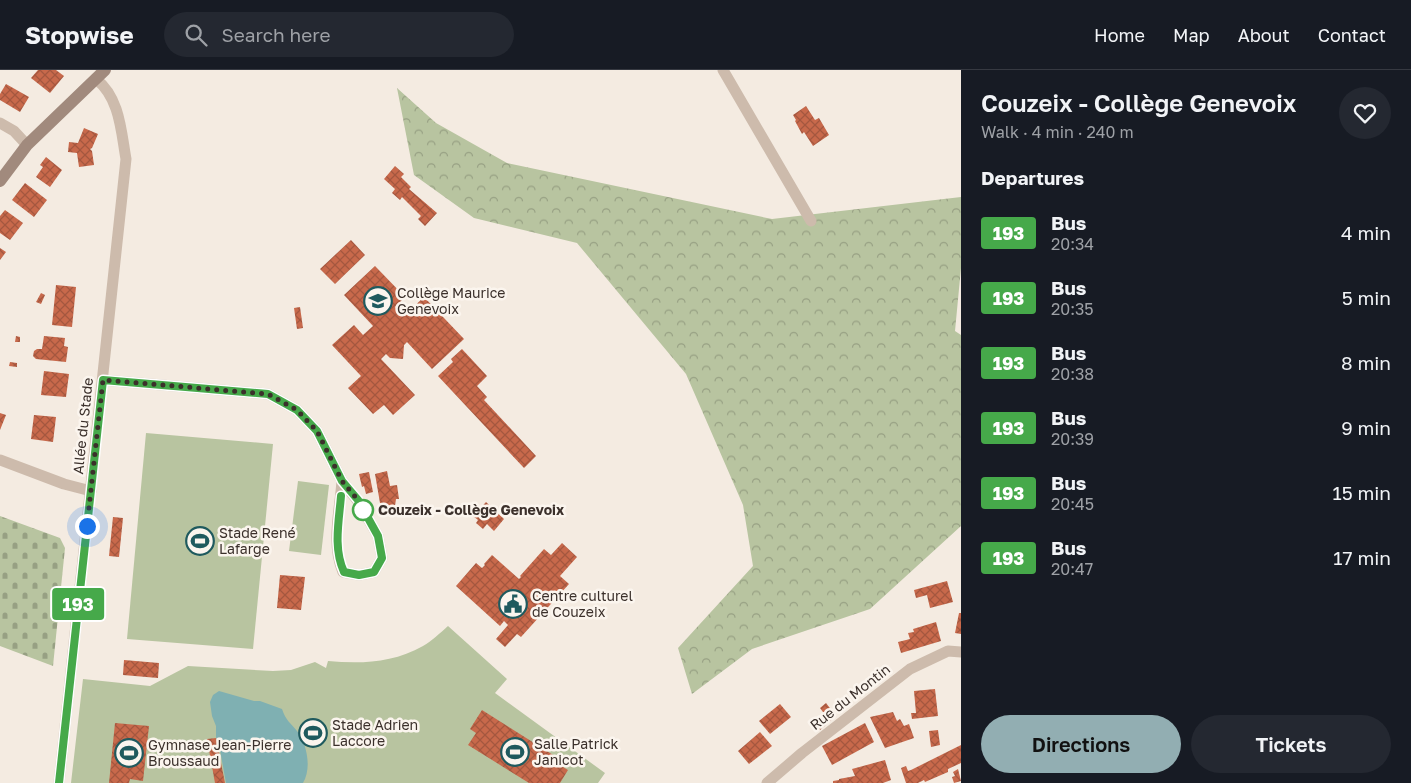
<!DOCTYPE html>
<html lang="en">
<head>
<meta charset="utf-8">
<style>
	:root { --surface:#171b24; --page:#242831; --text:#f1f3f6; --muted:#9ea1a6; --line:#363941; --accent:#92aeb2 }
	body { margin:0; font-family:"Golos Text",sans-serif; background:var(--page); color:var(--text); height:100vh; display:flex; flex-direction:column; font-size:19px; white-space:nowrap }
	* { box-sizing:border-box; margin:0 }
	p { font-size:16px; color:var(--muted) }
	.icon { flex:none; width:28px; height:28px; fill:none; stroke:currentColor; stroke-width:2; stroke-linecap:round; stroke-linejoin:round }
	.map { position:relative; flex:1; overflow:hidden }
	.side { display:flex; flex-direction:column; background:var(--surface); width:450px }
	.side>* { flex:none }
	.badge { padding:0 10px; border-radius:4px; font-size:18px; line-height:32px }
	.you { position:absolute; width:25px; height:25px; margin:-12px; border:4px solid #fff; border-radius:50%; background:#1a73e8; box-shadow:0 0 0 8px #1a73e833 }
	.map>.badge { position:absolute; translate:-50% -50%; box-shadow:0 0 0 2px #fff }
	h2 { padding:0 20px; font-size:19px; line-height:45px }
	.round { display:grid; place-items:center; flex:none; width:52px; height:52px; border-radius:26px; background:var(--page) }
	.head { display:flex; align-items:center; justify-content:space-between; height:85px; padding:0 20px }
	h1 { font-size:24px; font-weight:600; line-height:38px }
	.primary-button { display:flex; gap:10px; margin-top:auto; padding:10px 20px }
	.primary-button a { flex:1; height:58px; border-radius:30px; background:var(--accent); color:#111; font-size:20px; font-weight:600; line-height:58px; text-align:center }
	.primary-button a+a { background:var(--page); color:var(--text) }
	ul { padding:0; list-style:none }
	li { display:flex; align-items:center; gap:15px; height:65px; padding:0 20px }
	li div { flex:1 }
	li b { display:block; font-size:19px }
	li em { font-style:normal }
	li .badge { min-width:55px; font-weight:700; text-align:center }
	header { display:flex; align-items:center; gap:30px; box-sizing:border-box; height:70px; padding:0 25px; background:var(--surface); border-bottom:1px solid var(--line) }
	header strong { font-size:24px }
	nav { display:flex; gap:28px; margin-inline-start:auto; font-size:18px }
	.search { width:350px; height:45px; background:var(--page); display:flex; align-items:center; gap:12px; box-sizing:border-box; padding:0 18px; border-radius:28px; color:var(--muted); font-size:19px }
	main { display:flex; flex:1; min-height:0 }
	.map>svg:first-child { display:block }
	.forest { fill:url(#forest-crowns) }
	.cemetery { fill:url(#cemetery-stones) }
	.green { fill:#b8c4a0 }
	.water { fill:#7fb0b2 }
	.building { fill:url(#building-cross-hatch) }
	.lines { fill:none; stroke-linecap:round; stroke-linejoin:round }
	.street { stroke:#cdbbac; stroke-width:11 }
	.secondary { stroke:#a18a7d; stroke-width:12 }
	.line-casing { stroke:#fff; stroke-width:11 }
	.line { stroke:#46a94a; stroke-width:8 }
	.walk { stroke:#3b302b; stroke-width:5; stroke-dasharray:0 9 }
	.stop-dot { fill:#fff; stroke:#46a94a; stroke-width:2.5 }
	.labels { text-anchor:middle; stroke-width:5; stroke-linejoin:round; paint-order:stroke }
	.poi-label { font-size:14px; fill:#3b302b; stroke:#fbf5ee; text-anchor:start }
	.street-label { font-size:14px; fill:#3b302b; stroke:#fbf5ee }
	.stop-label { font-size:14px; font-weight:bold; fill:#3b302b; stroke:#fbf5ee; text-anchor:start }
</style>
</head>
<body>
<header>
<strong>Stopwise</strong>
<div class="search"><svg class="icon" aria-label="search" viewBox="0 0 24 24"><circle cx="10" cy="10" r="6"/><path d="M15 15l6 6"/></svg>Search here</div>
<nav><a>Home</a><a>Map</a><a>About</a><a>Contact</a></nav>
</header>
<main>
<div class="map">
<svg width="961" height="713" viewBox="0 0 961 713">
	<defs>
		<pattern id="forest-crowns" width="20" height="18" patternUnits="userSpaceOnUse" patternTransform="scale(1.25)"><rect width="20" height="18" fill="#b8c4a0"/><path d="M2 6a3 3 0 1 1 6 0M12 15a3 3 0 1 1 6 0" fill="none" stroke="#97a083"/></pattern>
		<pattern id="cemetery-stones" width="16" height="16" patternUnits="userSpaceOnUse" patternTransform="scale(1.25)"><rect width="16" height="16" fill="#b8c4a0"/><path d="M2 7V4a2 2 0 0 1 4 0v3zM10 15v-3a2 2 0 0 1 4 0v3z" fill="#97a083"/></pattern>
		<pattern id="building-cross-hatch" width="8" height="8" patternUnits="userSpaceOnUse" patternTransform="scale(1.25)"><rect width="8" height="8" fill="#c8694b"/><path d="M0 0l8 8M0 8l8-8" fill="none" stroke="#a4573f"/></pattern>
	</defs>
	<rect width="100%" height="100%" fill="#f4ebe1"/>
	<polygon class="forest" points="397,18 436,53 507,93 772,149 961,127 961,198 955,261 961,265 961,456 870,539 752,579 692,624 678,578 753,496 743,435 686,304 577,173 474,148 414,105"/>
	<polygon class="cemetery" points="0,446 60,468 65,478 53,596 0,576"/>
	<g class="green">
		<polygon points="146,363 273,374 253,579 127,569"/>
		<polygon points="298,411 329,415 321,485 289,481"/>
		<path d="M448,556L507,609L495,623L605,703L598,713H71L83,609L150,616L188,596L273,601L291,600L315,592L326,598L328,591C361,594 393,593 423,576C432,571 440,563 448,556Z"/>
	</g>
	<path class="water" d="M219,621L254,631H260L282,639C286,651 290,652 297,661C307,674 312,698 303,713H226L220,680L216,667V656L212,646L210,632L213,625Z"/>
	<g class="building">
		<polygon points="38,0 56,0 64,6 50,23 31,8"/>
		<polygon points="6,14 29,27 20,42 0,30 0,24"/>
		<polygon points="806,36 815,50 819,48 829,65 813,76 804,62 802,64 795,51 796,50 793,45"/>
		<polygon points="84,58 98,64 92,78 90,79 92,81 94,95 79,97 77,83 68,82 69,72 78,73"/>
		<polygon points="46,87 62,100 50,117 36,107 43,97 40,95"/>
		<polygon points="395,96 404,104 401,107 411,117 409,119 437,143 425,156 418,149 421,146 402,127 400,130 392,123 395,119 384,109"/>
		<polygon points="25,113 47,130 34,147 12,130"/>
		<polygon points="5,140 23,153 10,170 0,163 0,146"/>
		<polygon points="351,170 365,185 335,214 320,199"/>
		<polygon points="0,178 6,182 0,190"/>
		<polygon points="375,196 405,227 395,237 404,246 424,227 464,269 432,299 407,272 404,275 403,289 390,288 386,284 381,289 415,325 393,345 384,335 373,344 348,318 361,306 332,275 354,255 363,265 373,256 344,225"/>
		<polygon points="56,215 76,217 72,257 52,255"/>
		<polygon points="41,223 45,225 41,234 36,232"/>
		<polygon points="300,237 303,258 297,259 294,238"/>
		<polygon points="16,266 20,267 20,272 15,272"/>
		<polygon points="44,266 65,268 64,276 68,277 66,292 36,289 33,286 34,281 37,279 42,279"/>
		<polygon points="462,279 487,306 477,316 487,327 484,330 536,386 524,398 438,306 453,292 451,289"/>
		<polygon points="10,292 17,293 17,297 9,296"/>
		<polygon points="44,301 69,304 66,327 41,325"/>
		<polygon points="0,343 6,345 0,360"/>
		<polygon points="34,345 56,347 53,372 31,369"/>
		<polygon points="387,401 390,416 397,415 399,429 396,429 395,436 389,439 383,437 380,433 375,404"/>
		<polygon points="369,402 373,422 366,424 364,416 362,417 359,404"/>
		<polygon points="486,432 504,449 494,461 487,454 483,459 476,453 478,450 473,446"/>
		<polygon points="113,447 123,448 119,487 109,486"/>
		<polygon points="562,473 577,487 560,506 569,514 521,567 517,564 505,577 496,569 508,555 504,551 500,556 456,516 476,493 482,498 485,495 484,494 492,485 519,509 521,507 520,506 544,479 551,485"/>
		<polygon points="280,505 305,507 301,540 277,538"/>
		<polygon points="947,511 953,532 930,538 927,525 916,528 914,520"/>
		<polygon points="959,543 961,543 961,564 955,563"/>
		<polygon points="936,552 941,571 901,583 898,572 910,569 908,563 914,562 913,559"/>
		<polygon points="124,590 159,593 158,608 123,605"/>
		<polygon points="935,619 938,646 912,649 911,643 916,643 914,621"/>
		<polygon points="826,633 836,646 820,660 815,653 826,646 820,638"/>
		<polygon points="780,634 791,647 770,664 759,651"/>
		<polygon points="482,640 561,690 558,694 568,700 560,713 529,713 468,675 476,663 470,659"/>
		<polygon points="893,642 897,651 900,649 904,656 909,654 914,668 885,678 870,647"/>
		<polygon points="115,653 149,656 143,711 130,709 129,713 109,713"/>
		<polygon points="865,653 874,672 832,695 822,676"/>
		<polygon points="938,660 940,675 931,677 929,661"/>
		<polygon points="760,662 772,676 749,694 738,681"/>
		<polygon points="216,668 225,713 215,713 207,669"/>
		<polygon points="961,675 961,693 948,699 948,702 925,712 924,710 918,713 906,713 901,698 906,696 908,701 911,700"/>
		<polygon points="885,690 891,710 883,713 833,713 833,711 839,710 839,709 855,706 852,699"/>
		<polygon points="958,699 961,711 954,713 952,707 955,706 953,702"/>
	</g>
	<g class="lines">
		<g class="street">
			<polyline points="723,0 811,151"/>
			<polyline points="0,53 14,61 27,75"/>
			<path d="M103,310L268,324L297,340L317,361L342,411L358,431L378,466L382,488L374,502L359,505L343,502C331,474 340,440 342,411"/>
			<polyline points="0,390 64,414 91,421"/>
			<path d="M59,713L126,89C121,61 120,28 96,9"/>
			<polyline points="767,713 802,683 910,599 948,581 961,582"/>
		</g>
		<polyline class="secondary" points="0,111 27,75 105,0"/>
	</g>
	<g class="lines">
		<defs>
			<path id="line" d="M59,713L103,310L268,324L297,340L317,361L342,411L358,430L378,466L382,488L374,502L359,505L344,502C333,478 339,451 341,426"/>
		</defs>
		<use href="#line" class="line-casing"/>
		<use href="#line" class="line"/>
		<polyline class="walk" points="87,456 103,310 268,324 297,340 317,361 342,411 358,430 366,445 363,440"/>
	</g>
	<defs>
		<symbol id="school-ring" viewBox="-11 -11 22 22"><circle r="9.5" fill="#fbf5ee" stroke="#1f5a5e" stroke-width="1.5"/><path d="M0-5L7-2L0 1L-7-2ZM-4 1L0 2.5L4 1V4Q0 6-4 4Z" fill="#1f5a5e"/></symbol>
		<symbol id="stadium-ring" viewBox="-11 -11 22 22"><circle r="9.5" fill="#fbf5ee" stroke="#1f5a5e" stroke-width="1.5"/><path d="M0-5a6.5 5 0 1 0 0 10a6.5 5 0 1 0 0-10ZM-3.5-1.8h7v3.6h-7Z" fill="#1f5a5e"/></symbol>
		<symbol id="civic-ring" viewBox="-11 -11 22 22"><circle r="9.5" fill="#fbf5ee" stroke="#1f5a5e" stroke-width="1.5"/><path d="M-.6-6.5H3V-4.5H.6V-3L4-1V1h2V6H-6V1h2V-1L-.6-3ZM-1.2 2.5V6h2.4V2.5Z" fill="#1f5a5e"/></symbol>
	</defs>
	<g fill-rule="evenodd">
		<use href="#school-ring" x="362" y="215" width="32" height="32"/>
		<use href="#stadium-ring" x="184" y="455" width="32" height="32"/>
		<use href="#civic-ring" x="497" y="518" width="32" height="32"/>
		<use href="#stadium-ring" x="297" y="647" width="32" height="32"/>
		<use href="#stadium-ring" x="499" y="666" width="32" height="32"/>
		<use href="#stadium-ring" x="113" y="667" width="32" height="32"/>
	</g>
	<circle class="stop-dot" cx="363" cy="440" r="10"/>
	<g class="labels">
		<g class="poi-label">
			<text x="397" y="228">Collège Maurice<tspan x="397" dy="16">Genevoix</tspan></text>
			<text x="219" y="468">Stade René<tspan x="219" dy="16">Lafarge</tspan></text>
			<text x="532" y="531">Centre culturel<tspan x="532" dy="16">de Couzeix</tspan></text>
			<text x="332" y="660">Stade Adrien<tspan x="332" dy="16">Laccore</tspan></text>
			<text x="534" y="679">Salle Patrick<tspan x="534" dy="16">Janicot</tspan></text>
			<text x="148" y="680">Gymnase Jean-Pierre<tspan x="148" dy="16">Broussaud</tspan></text>
		</g>
		<g class="street-label">
			<text transform="translate(83 356) rotate(-84)" y="5">Allée du Stade</text>
			<text transform="translate(850 627) rotate(-38)" y="5">Rue du Montin</text>
		</g>
		<g class="stop-label">
			<text x="378" y="445">Couzeix - Collège Genevoix</text>
		</g>
	</g>
</svg>
<div class="you" style="left:87px;top:456px"></div>
<b class="badge" style="left:78px;top:534px;background:#46a94a;color:#fff">193</b>
</div>
<section class="side">
<div class="head"><div><h1>Couzeix - Collège Genevoix</h1><p>Walk · 4 min · 240 m</p></div><a class="round"><svg class="icon" aria-label="heart" viewBox="0 0 24 24"><path d="M12 20l-8-8c-3-5 5-10 8-4 3-6 11-1 8 4z"/></svg></a></div>
<h2>Departures</h2>
<ul>
<li><span class="badge" style="background:#46a94a;color:#fff">193</span><div><b>Bus</b><p>20:34</p></div><em>4 min</em></li>
<li><span class="badge" style="background:#46a94a;color:#fff">193</span><div><b>Bus</b><p>20:35</p></div><em>5 min</em></li>
<li><span class="badge" style="background:#46a94a;color:#fff">193</span><div><b>Bus</b><p>20:38</p></div><em>8 min</em></li>
<li><span class="badge" style="background:#46a94a;color:#fff">193</span><div><b>Bus</b><p>20:39</p></div><em>9 min</em></li>
<li><span class="badge" style="background:#46a94a;color:#fff">193</span><div><b>Bus</b><p>20:45</p></div><em>15 min</em></li>
<li><span class="badge" style="background:#46a94a;color:#fff">193</span><div><b>Bus</b><p>20:47</p></div><em>17 min</em></li>
</ul>
<div class="primary-button"><a>Directions</a><a>Tickets</a></div>
</section>
</main>
</body>
</html>
